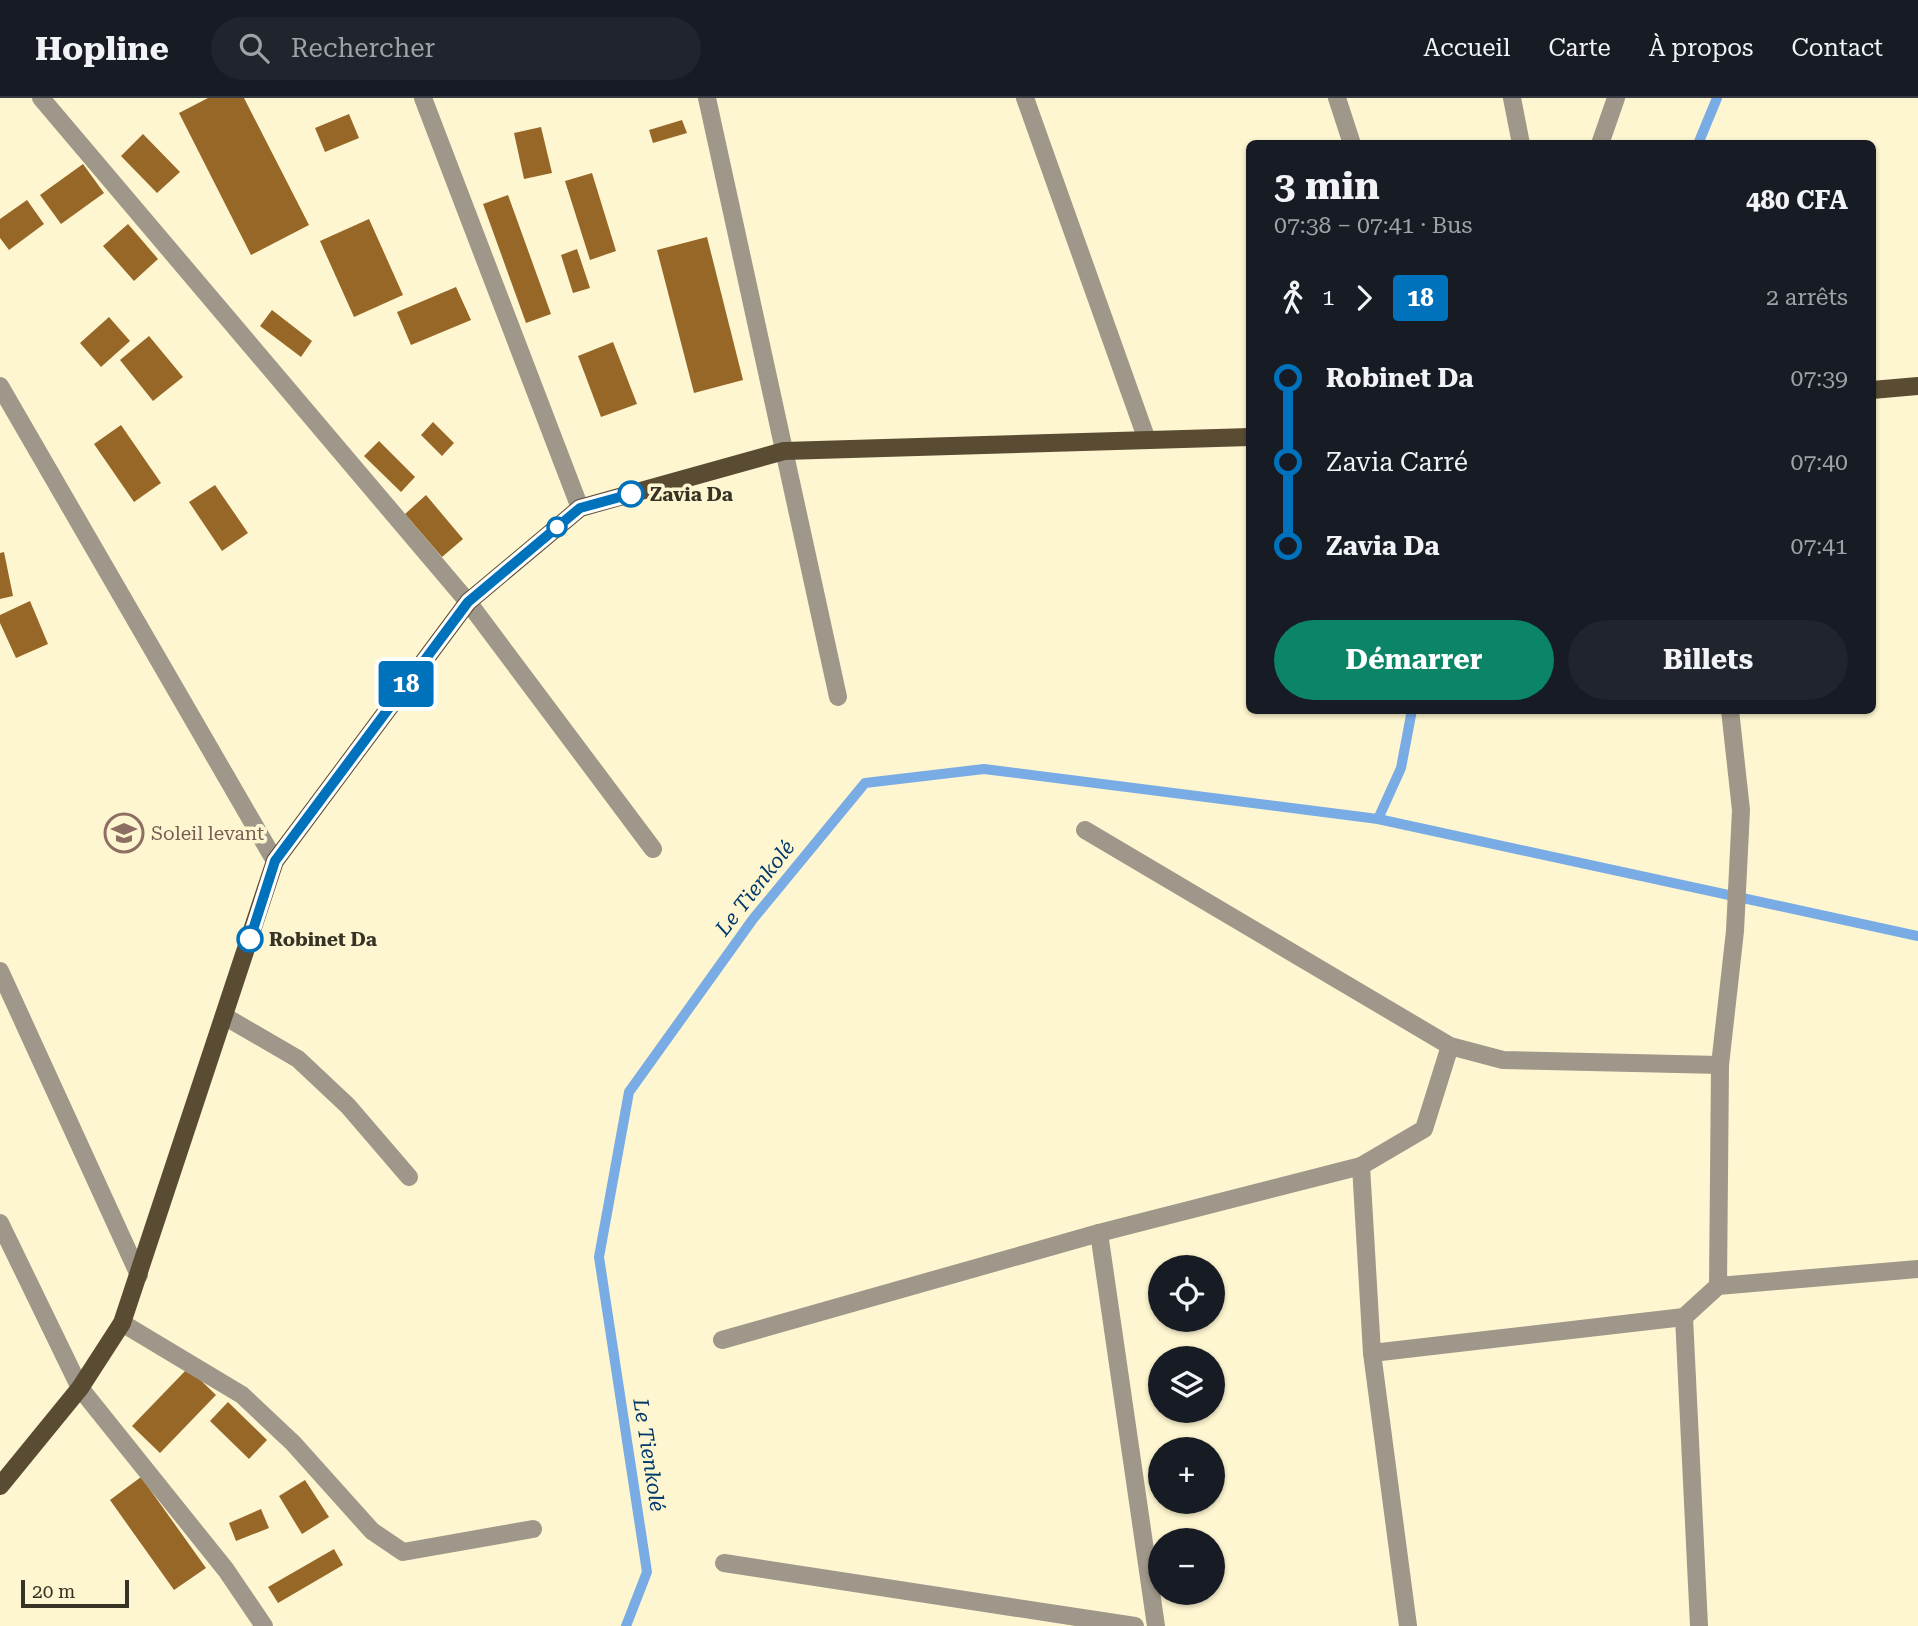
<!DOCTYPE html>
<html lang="fr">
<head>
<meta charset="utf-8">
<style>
	:root { --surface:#171b24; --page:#20242c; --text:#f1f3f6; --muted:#9ea1a6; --line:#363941; --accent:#0c8566 }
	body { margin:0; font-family:"Roboto Serif",serif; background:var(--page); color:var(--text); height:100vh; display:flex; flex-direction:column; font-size:26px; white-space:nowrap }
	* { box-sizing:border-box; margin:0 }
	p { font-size:23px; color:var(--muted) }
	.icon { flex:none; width:38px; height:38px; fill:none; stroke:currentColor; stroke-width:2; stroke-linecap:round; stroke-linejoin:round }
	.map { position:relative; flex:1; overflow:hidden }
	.sheet { position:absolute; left:1246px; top:42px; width:630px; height:574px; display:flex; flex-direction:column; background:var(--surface); border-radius:10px; box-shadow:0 2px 5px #0004 }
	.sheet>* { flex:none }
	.badge { padding:0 14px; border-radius:5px; font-size:24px; line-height:46px }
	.tools { position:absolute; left:1148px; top:1157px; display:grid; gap:14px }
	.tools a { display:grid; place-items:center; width:77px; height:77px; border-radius:50%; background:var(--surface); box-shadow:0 2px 5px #0004; font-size:35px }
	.scale { position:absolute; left:21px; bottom:18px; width:108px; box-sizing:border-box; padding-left:7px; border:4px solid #363224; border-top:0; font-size:19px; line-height:24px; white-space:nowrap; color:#363224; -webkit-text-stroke:5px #fef6d0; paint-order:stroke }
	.map>.badge { position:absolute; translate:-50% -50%; box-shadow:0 0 0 4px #fff }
	.legs { display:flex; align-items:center; gap:10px; height:77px; padding:0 28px; font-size:23px }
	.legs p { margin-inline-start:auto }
	.overview { display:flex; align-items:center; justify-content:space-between; height:119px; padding:0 28px }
	h1 { font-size:38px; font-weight:700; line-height:52px }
	.action { display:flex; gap:14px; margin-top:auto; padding:14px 28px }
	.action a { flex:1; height:80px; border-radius:42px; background:var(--accent); color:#fff; font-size:28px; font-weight:700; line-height:80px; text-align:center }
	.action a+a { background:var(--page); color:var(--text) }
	ul { padding:0 28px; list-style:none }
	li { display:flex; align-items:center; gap:24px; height:84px; font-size:26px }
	li i { display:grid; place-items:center; width:10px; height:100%; margin:0 9px; background:currentColor }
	li i::after { content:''; width:18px; height:18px; margin:-9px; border:5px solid; border-radius:50%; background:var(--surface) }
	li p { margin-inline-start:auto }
	li:first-child i { background:linear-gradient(#0000 50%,currentColor 0) }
	li:last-child i { background:linear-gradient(currentColor 50%,#0000 0) }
	header { display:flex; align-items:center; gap:42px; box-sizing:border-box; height:98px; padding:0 35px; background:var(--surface); border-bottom:2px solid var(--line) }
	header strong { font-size:33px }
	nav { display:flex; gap:38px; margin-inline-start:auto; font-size:24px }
	.search { width:490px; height:63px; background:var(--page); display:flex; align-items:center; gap:18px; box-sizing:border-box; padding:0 24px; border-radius:38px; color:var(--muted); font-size:26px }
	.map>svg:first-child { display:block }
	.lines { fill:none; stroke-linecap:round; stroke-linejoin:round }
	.stream { stroke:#79ace5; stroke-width:10 }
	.building { fill:#976728 }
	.minor { stroke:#9f9789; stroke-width:18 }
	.major { stroke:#5a4b33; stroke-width:18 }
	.line-1-casing { stroke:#fff; stroke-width:16 }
	.line-1 { stroke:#0072bc; stroke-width:10 }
	.stop-1-dot { fill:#fff; stroke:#0072bc; stroke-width:3.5 }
	.labels { text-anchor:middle; stroke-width:7; stroke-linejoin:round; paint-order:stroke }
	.stop-label { font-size:19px; font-weight:bold; fill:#363224; stroke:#fef6d0; text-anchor:start }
	.education-label { font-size:19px; fill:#785e54; stroke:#fef6d0; text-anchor:start }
	.water-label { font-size:21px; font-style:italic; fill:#00396c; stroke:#fef6d0 }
</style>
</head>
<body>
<header>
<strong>Hopline</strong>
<div class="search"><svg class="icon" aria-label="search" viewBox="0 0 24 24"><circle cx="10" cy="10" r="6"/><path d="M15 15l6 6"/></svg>Rechercher</div>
<nav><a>Accueil</a><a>Carte</a><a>À propos</a><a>Contact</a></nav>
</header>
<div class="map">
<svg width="1918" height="1528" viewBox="0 0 1918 1528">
	<rect width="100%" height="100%" fill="#fef6d0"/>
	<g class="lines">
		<g class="stream">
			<polyline points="1698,46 1717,0"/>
			<polyline points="1378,721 1918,838"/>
			<polyline points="626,1528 647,1474 599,1159 629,994 753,821 865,685 984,671 1378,721 1401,670 1412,612"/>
		</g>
	</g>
	<g class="building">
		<polygon points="208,0 244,0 309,127 251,157 179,15"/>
		<polygon points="349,16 359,40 325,54 315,30"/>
		<polygon points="682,22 687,35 653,45 649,32"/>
		<polygon points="541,29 552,75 524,81 514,35"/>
		<polygon points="143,36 180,74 157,95 121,58"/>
		<polygon points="83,66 104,95 61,126 40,97"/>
		<polygon points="592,75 616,153 590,162 565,83"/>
		<polygon points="508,97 551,216 526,225 483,106"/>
		<polygon points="27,102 44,126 9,152 0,140 0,121"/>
		<polygon points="369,121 403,197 354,219 320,143"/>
		<polygon points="128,126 158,161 134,183 103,148"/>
		<polygon points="707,139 743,282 694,295 657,152"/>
		<polygon points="577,151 590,190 573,195 561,157"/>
		<polygon points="456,189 471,222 411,247 397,214"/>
		<polygon points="272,212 312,243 301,259 260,228"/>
		<polygon points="109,219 130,243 101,269 80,245"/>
		<polygon points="149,238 183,279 153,303 120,262"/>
		<polygon points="613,244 637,306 601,319 578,258"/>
		<polygon points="433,324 454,345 442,358 421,337"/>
		<polygon points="121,327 161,385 134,404 94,346"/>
		<polygon points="379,343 415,379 401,394 364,358"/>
		<polygon points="215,387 248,435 222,453 189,404"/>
		<polygon points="426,397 463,441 442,459 405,416"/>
		<polygon points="4,454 13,498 0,501 0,455"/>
		<polygon points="30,503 48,546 16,560 0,525 0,517"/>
		<polygon points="188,1270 216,1297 160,1355 132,1328"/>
		<polygon points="228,1304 267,1342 249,1361 210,1323"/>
		<polygon points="141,1379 206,1470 174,1492 110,1402"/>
		<polygon points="305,1382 329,1419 302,1436 279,1398"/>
		<polygon points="261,1411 269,1430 236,1443 229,1425"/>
		<polygon points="334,1451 343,1467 278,1505 268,1489"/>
	</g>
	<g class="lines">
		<g class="minor">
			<polyline points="41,0 468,504 653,751"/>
			<polyline points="423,0 580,410"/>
			<polyline points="707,0 838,599"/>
			<polyline points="1025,0 1147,342"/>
			<polyline points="1337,0 1352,46"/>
			<polyline points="1512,0 1521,46"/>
			<polyline points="1600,46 1616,0"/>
			<polyline points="0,288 275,763"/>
			<polyline points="1085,732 1450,948 1503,962 1720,967"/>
			<polyline points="0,873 139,1177"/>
			<polyline points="224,918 298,961 348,1008 409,1079"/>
			<polyline points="1361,1068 1424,1031 1450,948"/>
			<polyline points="0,1125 80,1290 226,1472 264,1528"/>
			<polyline points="1099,1135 1156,1528"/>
			<polyline points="1718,1188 1720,967 1735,833 1741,712 1730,612"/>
			<polyline points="122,1225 242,1297 293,1345 372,1433 403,1454 533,1431"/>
			<polyline points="722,1242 1099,1135 1361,1068 1372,1255 1408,1528"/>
			<polyline points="1372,1255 1684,1219"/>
			<polyline points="724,1465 1135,1528"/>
			<polyline points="1699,1528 1684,1219 1718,1188 1918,1171"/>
		</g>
		<g class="major">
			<polyline points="1872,292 1918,288"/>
			<polyline points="0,1388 80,1290 122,1225 275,763 468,504 580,410 784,353 1250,339"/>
		</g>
	</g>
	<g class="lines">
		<defs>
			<polyline id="line-1" points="250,841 275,763 468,504 580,410 631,396"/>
		</defs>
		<use href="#line-1" class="line-1-casing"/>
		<use href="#line-1" class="line-1"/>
	</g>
	<defs>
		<symbol id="school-ring" viewBox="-11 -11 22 22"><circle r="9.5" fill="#fef6d0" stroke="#8d6e63" stroke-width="1.5"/><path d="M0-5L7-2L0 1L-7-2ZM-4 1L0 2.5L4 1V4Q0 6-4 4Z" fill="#8d6e63"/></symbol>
	</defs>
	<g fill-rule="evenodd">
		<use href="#school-ring" x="102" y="713" width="44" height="44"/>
	</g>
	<g class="stop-1-dot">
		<circle cx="631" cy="396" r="12"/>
		<circle cx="557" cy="429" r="9"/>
		<circle cx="250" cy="841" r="12"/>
	</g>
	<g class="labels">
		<g class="stop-label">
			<text x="650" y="403">Zavia Da</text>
			<text x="269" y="848">Robinet Da</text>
		</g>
		<g class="education-label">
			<text x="151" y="742">Soleil levant</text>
		</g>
		<g class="water-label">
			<text transform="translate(755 790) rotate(-52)" y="7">Le Tienkolé</text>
			<text transform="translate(649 1357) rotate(81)" y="7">Le Tienkolé</text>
		</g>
	</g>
</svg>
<div class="tools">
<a><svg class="icon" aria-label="locate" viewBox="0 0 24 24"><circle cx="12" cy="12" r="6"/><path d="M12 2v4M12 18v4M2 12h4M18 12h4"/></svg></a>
<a><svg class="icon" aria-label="layers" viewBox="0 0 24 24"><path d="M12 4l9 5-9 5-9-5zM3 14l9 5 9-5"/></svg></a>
<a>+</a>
<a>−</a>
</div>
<div class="scale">20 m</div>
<b class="badge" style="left:406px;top:586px;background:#0072bc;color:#fff">18</b>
<section class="sheet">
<div class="overview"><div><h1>3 min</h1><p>07:38 – 07:41 · Bus</p></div><b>480 CFA</b></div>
<div class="legs"><svg class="icon" aria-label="walk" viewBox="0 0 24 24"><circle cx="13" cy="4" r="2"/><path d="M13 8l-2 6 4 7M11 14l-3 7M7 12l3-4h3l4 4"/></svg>1<svg class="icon" aria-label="forward" viewBox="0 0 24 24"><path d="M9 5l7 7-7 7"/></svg><b class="badge" style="background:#0072bc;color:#fff">18</b><p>2 arrêts</p></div>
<ul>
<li><i style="color:#0072bc"></i><b>Robinet Da</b><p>07:39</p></li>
<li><i style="color:#0072bc"></i><span>Zavia Carré</span><p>07:40</p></li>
<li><i style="color:#0072bc"></i><b>Zavia Da</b><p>07:41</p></li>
</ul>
<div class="action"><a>Démarrer</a><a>Billets</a></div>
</section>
</div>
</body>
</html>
